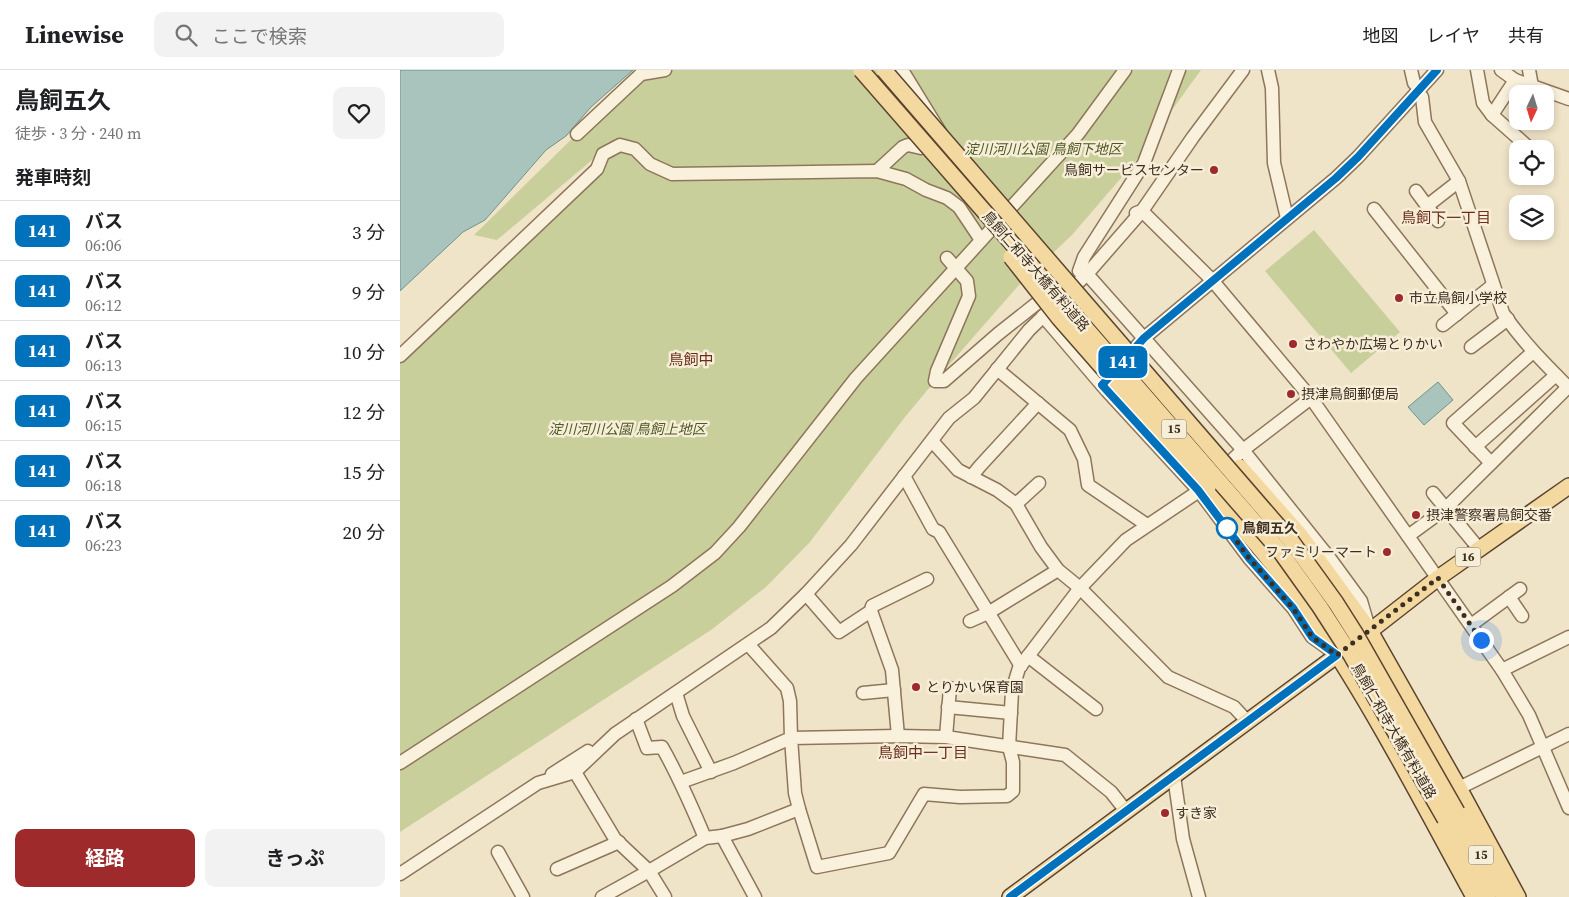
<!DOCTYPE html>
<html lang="ja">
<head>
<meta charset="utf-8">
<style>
	:root { --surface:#fff; --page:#f2f2f2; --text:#202124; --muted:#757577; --line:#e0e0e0; --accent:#9e2a2b }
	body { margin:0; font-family:"Source Serif 4","Noto Sans JP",serif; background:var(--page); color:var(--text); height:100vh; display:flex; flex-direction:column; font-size:19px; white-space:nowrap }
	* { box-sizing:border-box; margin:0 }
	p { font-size:16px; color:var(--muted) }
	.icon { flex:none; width:28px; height:28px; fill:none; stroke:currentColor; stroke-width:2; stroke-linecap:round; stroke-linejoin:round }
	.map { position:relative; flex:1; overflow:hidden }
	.drawer { display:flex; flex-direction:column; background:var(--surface); width:400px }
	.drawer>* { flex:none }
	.badge { padding:0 10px; border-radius:8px; font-size:18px; line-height:32px }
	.needle { width:32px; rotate:184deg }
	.controls { position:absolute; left:1109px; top:15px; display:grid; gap:10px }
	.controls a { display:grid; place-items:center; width:45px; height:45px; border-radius:10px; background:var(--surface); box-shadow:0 2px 8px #0003; font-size:25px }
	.you { position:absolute; width:25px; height:25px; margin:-12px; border:4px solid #fff; border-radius:50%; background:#1a73e8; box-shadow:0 0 0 8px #1a73e833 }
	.map>.badge { position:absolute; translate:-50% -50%; box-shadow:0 0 0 2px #fff }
	h2 { padding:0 15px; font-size:19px; line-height:45px }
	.round { display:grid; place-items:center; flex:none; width:52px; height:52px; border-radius:10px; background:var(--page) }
	.overview { display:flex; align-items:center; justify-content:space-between; height:85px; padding:0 15px }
	h1 { font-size:24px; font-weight:700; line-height:38px }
	.cta { display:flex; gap:10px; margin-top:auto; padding:10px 15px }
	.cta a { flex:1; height:58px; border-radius:10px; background:var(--accent); color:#fff; font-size:20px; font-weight:700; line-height:58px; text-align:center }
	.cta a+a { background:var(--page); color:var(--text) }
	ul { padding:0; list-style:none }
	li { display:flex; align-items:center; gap:15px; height:60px; padding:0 15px; border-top:1px solid var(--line) }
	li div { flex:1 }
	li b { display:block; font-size:19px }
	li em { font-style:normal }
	li .badge { min-width:55px; font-weight:700; text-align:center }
	header { display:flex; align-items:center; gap:30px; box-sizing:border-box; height:70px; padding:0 25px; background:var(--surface); border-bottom:1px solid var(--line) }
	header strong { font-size:24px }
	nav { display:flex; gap:28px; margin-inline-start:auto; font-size:18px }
	.search { width:350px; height:45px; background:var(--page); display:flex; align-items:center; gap:12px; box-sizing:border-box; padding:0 18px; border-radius:10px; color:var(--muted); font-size:19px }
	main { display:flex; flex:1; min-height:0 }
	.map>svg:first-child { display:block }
	.green { fill:#c9cf9b }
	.water { fill:#a9c4bc; stroke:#6f938a }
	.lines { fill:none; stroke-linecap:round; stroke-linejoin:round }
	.minor-casing { stroke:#8d765c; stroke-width:15 }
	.major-casing { stroke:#5b4430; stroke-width:18 }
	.minor { stroke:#faf1dc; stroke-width:12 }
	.major { stroke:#f3d9a0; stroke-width:15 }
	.major-bridge-casing { stroke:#5b4430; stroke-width:18; stroke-linecap:butt }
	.major-bridge { stroke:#f3d9a0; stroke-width:15 }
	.line-casing { stroke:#fff; stroke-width:11 }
	.line { stroke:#0072bc; stroke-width:8 }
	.walk { stroke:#3d2e20; stroke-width:5; stroke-dasharray:0 9 }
	.poi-dot { fill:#9e2a2b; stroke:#f7eed8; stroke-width:2 }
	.stop-dot { fill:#fff; stroke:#0072bc; stroke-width:2.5 }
	.labels { text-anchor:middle; stroke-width:5; stroke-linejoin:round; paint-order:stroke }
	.shield { fill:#f7eed8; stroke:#756857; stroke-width:1 }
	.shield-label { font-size:12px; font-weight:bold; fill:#3d2e20 }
	.park-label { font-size:14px; font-style:italic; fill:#4d5a26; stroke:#f7eed8 }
	.poi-label { font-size:14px; fill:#3d2e20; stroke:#f7eed8; text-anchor:start }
	.street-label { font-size:14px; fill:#3d2e20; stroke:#f7eed8 }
	.stop-label { font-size:14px; font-weight:bold; fill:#3d2e20; stroke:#f7eed8; text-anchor:start }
	.neighbourhood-label { font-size:15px; fill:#6b2e1e; stroke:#f7eed8 }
</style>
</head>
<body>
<header>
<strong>Linewise</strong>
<div class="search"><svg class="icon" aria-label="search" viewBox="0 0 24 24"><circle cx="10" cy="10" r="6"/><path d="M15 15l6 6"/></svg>ここで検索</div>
<nav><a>地図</a><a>レイヤ</a><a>共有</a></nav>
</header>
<main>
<section class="drawer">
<div class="overview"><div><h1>鳥飼五久</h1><p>徒歩 · 3 分 · 240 m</p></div><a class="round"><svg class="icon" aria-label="heart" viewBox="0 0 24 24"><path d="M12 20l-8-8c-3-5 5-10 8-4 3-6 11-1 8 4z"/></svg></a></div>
<h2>発車時刻</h2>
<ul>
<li><span class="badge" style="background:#0072bc;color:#fff">141</span><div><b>バス</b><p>06:06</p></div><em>3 分</em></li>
<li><span class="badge" style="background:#0072bc;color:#fff">141</span><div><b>バス</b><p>06:12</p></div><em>9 分</em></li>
<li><span class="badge" style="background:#0072bc;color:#fff">141</span><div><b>バス</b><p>06:13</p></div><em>10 分</em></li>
<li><span class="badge" style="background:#0072bc;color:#fff">141</span><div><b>バス</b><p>06:15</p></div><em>12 分</em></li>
<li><span class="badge" style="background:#0072bc;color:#fff">141</span><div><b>バス</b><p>06:18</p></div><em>15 分</em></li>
<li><span class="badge" style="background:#0072bc;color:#fff">141</span><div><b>バス</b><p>06:23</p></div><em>20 分</em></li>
</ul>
<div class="cta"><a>経路</a><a>きっぷ</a></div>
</section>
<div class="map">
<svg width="1169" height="827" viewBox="0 0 1169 827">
	<rect width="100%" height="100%" fill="#f0e4c8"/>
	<g class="green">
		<polygon points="242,0 801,0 756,62 751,73 672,165 618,216 535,311 505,347 410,472 366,517 311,560 0,762 0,286 196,99 209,71 191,91 97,170 74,165"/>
		<polygon points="914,160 1000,262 951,303 865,201"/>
	</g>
	<g class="water">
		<polygon points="0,0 233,0 191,37 166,66 146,80 85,150 63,162 0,221"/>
		<polygon points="1038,312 1053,330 1024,355 1008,337"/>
	</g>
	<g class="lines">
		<defs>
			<g id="minor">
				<polyline points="868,0 872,18 874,93 887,148"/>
				<polyline points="1011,0 1014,13 1020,19"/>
				<polyline points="1077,0 1083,33 1092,45 1127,76"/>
				<polyline points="1101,0 1115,10 1169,29"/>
				<polyline points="1129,0 1132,16"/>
				<path d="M1016,23L1022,27L1025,52L1059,111L1103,243C1122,271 1145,294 1169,318"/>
				<polyline points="1092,45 1115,10"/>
				<polyline points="177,64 241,4 265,0"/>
				<polyline points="477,101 503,77 508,75 521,78 540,62 502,0"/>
				<polyline points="1016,121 1038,151"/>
				<polyline points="1027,136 1059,111"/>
				<polyline points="974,139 1057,244"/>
				<polyline points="736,143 742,141 812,210 911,328 1102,600 1129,645 1169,738"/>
				<polyline points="547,188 567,211 569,226 537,301 535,311 544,311 598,264 651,222"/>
				<polyline points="679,201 684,187 744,93 779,0"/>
				<polyline points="687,204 843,380 931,490 961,531 968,555"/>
				<polyline points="643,246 707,321 799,421 849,488 893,538 912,567 933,582"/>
				<polyline points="1043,255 1093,215"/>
				<polyline points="1071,277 1108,249"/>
				<polyline points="0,286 197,99 203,84 220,75 235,79 250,94 272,104 477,101 506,109 526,120 547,128 559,137 581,170"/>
				<polyline points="597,299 670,360 684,389 688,415 747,455"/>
				<polyline points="702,315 744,268 936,108 958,87 1037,0"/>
				<polyline points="532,371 558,400 597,420 616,434 641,477 658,500 680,518 768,607 834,637 847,651"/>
				<polyline points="1075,377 1156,305"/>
				<polyline points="1091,393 1053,353 1133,282"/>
				<polyline points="504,406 533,459 539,462 621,596"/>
				<polyline points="571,407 580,396 638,333"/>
				<polyline points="1033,423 1080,480"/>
				<polyline points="616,434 639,413"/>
				<polyline points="1008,466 1045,439 1168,317"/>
				<polyline points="406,524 439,562 471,541 472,536 527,509"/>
				<polyline points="1109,527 1122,546"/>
				<polyline points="471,541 492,600 498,666"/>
				<polyline points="570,551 588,543 658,500"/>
				<polyline points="1071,555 1120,519"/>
				<polyline points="628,586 696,639"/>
				<polyline points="1102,600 1169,567"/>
				<polyline points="276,623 283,646 311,702"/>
				<polyline points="463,623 494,620"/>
				<polyline points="548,637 611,643"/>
				<path d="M236,649L247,678L262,677C279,707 292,737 305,768"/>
				<polyline points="546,667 550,618"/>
				<polyline points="0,693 272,516 315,483 339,457 456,308 678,64 725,0"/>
				<polyline points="175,702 215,769 249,801 265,827"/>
				<polyline points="152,704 188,681"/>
				<polyline points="774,706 783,769 799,827"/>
				<polyline points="281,712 334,693 391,668 390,631 387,618 348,574"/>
				<polyline points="1059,718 1169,664"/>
				<polyline points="399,739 417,797 489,783 524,724 560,727 607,726 613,721 613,692 609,677 612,621 619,598 680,518 726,470 799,421 843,380 911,328"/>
				<polyline points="322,766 355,827"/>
				<polyline points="98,782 123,827"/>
				<polyline points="157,799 219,772"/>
				<polyline points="0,804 138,713 175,702 215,664 371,558 406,524 451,475 549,348 574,328 629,260 687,204 742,141 793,67 843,0"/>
				<polyline points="202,827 249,801 305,768 322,766 348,759 399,739 395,723 391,668 498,666 546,667 665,685 711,722 726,741"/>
			</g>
			<g id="major">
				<polyline points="840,397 900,465 970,561 1059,718 1118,827"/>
				<path d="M808,418C846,462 885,506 917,554C975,640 1024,736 1074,827"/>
				<polyline points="1057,742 1104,827"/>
				<polyline points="1045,749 1088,827"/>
				<polyline points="610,827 970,561 1038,508 1169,416"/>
			</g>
		</defs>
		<use href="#minor" class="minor-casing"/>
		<use href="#major" class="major-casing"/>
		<use href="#minor" class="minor"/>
		<use href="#major" class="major"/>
		<defs>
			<g id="major-bridge">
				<polyline points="461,0 880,481 920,537 951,585 1045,749"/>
				<polyline points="484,0 892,472 936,533 955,563 1057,742"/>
				<polyline points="611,187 659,248 808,418"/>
			</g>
		</defs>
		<use href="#major-bridge" class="major-bridge-casing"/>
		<use href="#major-bridge" class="major-bridge"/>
	</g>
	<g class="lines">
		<defs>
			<polyline id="line" points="610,827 937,585 912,567 893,538 849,488 798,420 702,315 744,268 936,108 958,87 1037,0"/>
		</defs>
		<use href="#line" class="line-casing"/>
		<use href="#line" class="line"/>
		<polyline class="walk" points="827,458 849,488 893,538 912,567 937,585 1038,508 1081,570"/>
	</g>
	<g class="poi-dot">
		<circle cx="814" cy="100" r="5"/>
		<circle cx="999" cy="228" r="5"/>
		<circle cx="893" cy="274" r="5"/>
		<circle cx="891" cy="324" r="5"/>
		<circle cx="1016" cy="445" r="5"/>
		<circle cx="987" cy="482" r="5"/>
		<circle cx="516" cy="617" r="5"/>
		<circle cx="765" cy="743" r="5"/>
	</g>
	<circle class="stop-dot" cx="827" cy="458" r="10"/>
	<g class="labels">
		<g class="shield">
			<rect x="761.5" y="349.5" width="25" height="19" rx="4"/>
			<rect x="1055.5" y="477.5" width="25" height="19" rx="4"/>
			<rect x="1068.5" y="775.5" width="25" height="19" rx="4"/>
		</g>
		<g class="shield-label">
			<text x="774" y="363">15</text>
			<text x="1068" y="491">16</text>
			<text x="1081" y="789">15</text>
		</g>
		<g class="park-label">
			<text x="643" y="84">淀川河川公園 鳥飼下地区</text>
			<text x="227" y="364">淀川河川公園 鳥飼上地区</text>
		</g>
		<g class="poi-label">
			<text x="804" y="105" text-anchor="end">鳥飼サービスセンター</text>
			<text x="1009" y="233">市立鳥飼小学校</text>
			<text x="903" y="279">さわやか広場とりかい</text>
			<text x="901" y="329">摂津鳥飼郵便局</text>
			<text x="1026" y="450">摂津警察署鳥飼交番</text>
			<text x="977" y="487" text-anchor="end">ファミリーマート</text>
			<text x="526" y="622">とりかい保育園</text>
			<text x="775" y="748">すき家</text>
		</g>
		<g class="street-label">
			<text transform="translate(636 201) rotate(49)" y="5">鳥飼仁和寺大橋有料道路</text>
			<text transform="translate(994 661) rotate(60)" y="5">鳥飼仁和寺大橋有料道路</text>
		</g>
		<g class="stop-label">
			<text x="842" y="463">鳥飼五久</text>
		</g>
		<g class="neighbourhood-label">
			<text x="1046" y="153">鳥飼下一丁目</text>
			<text x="291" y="295">鳥飼中</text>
			<text x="523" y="688">鳥飼中一丁目</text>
		</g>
	</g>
</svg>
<div class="controls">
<a><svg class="needle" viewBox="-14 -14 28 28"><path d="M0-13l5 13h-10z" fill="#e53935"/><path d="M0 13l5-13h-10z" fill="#757577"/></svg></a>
<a><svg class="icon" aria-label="locate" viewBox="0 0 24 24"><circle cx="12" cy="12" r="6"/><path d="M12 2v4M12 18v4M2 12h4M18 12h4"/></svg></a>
<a><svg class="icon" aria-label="layers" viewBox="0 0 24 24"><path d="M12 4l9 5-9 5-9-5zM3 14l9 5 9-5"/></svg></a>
</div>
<div class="you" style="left:1081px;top:570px"></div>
<b class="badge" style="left:723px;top:292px;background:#0072bc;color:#fff">141</b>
</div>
</main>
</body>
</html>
